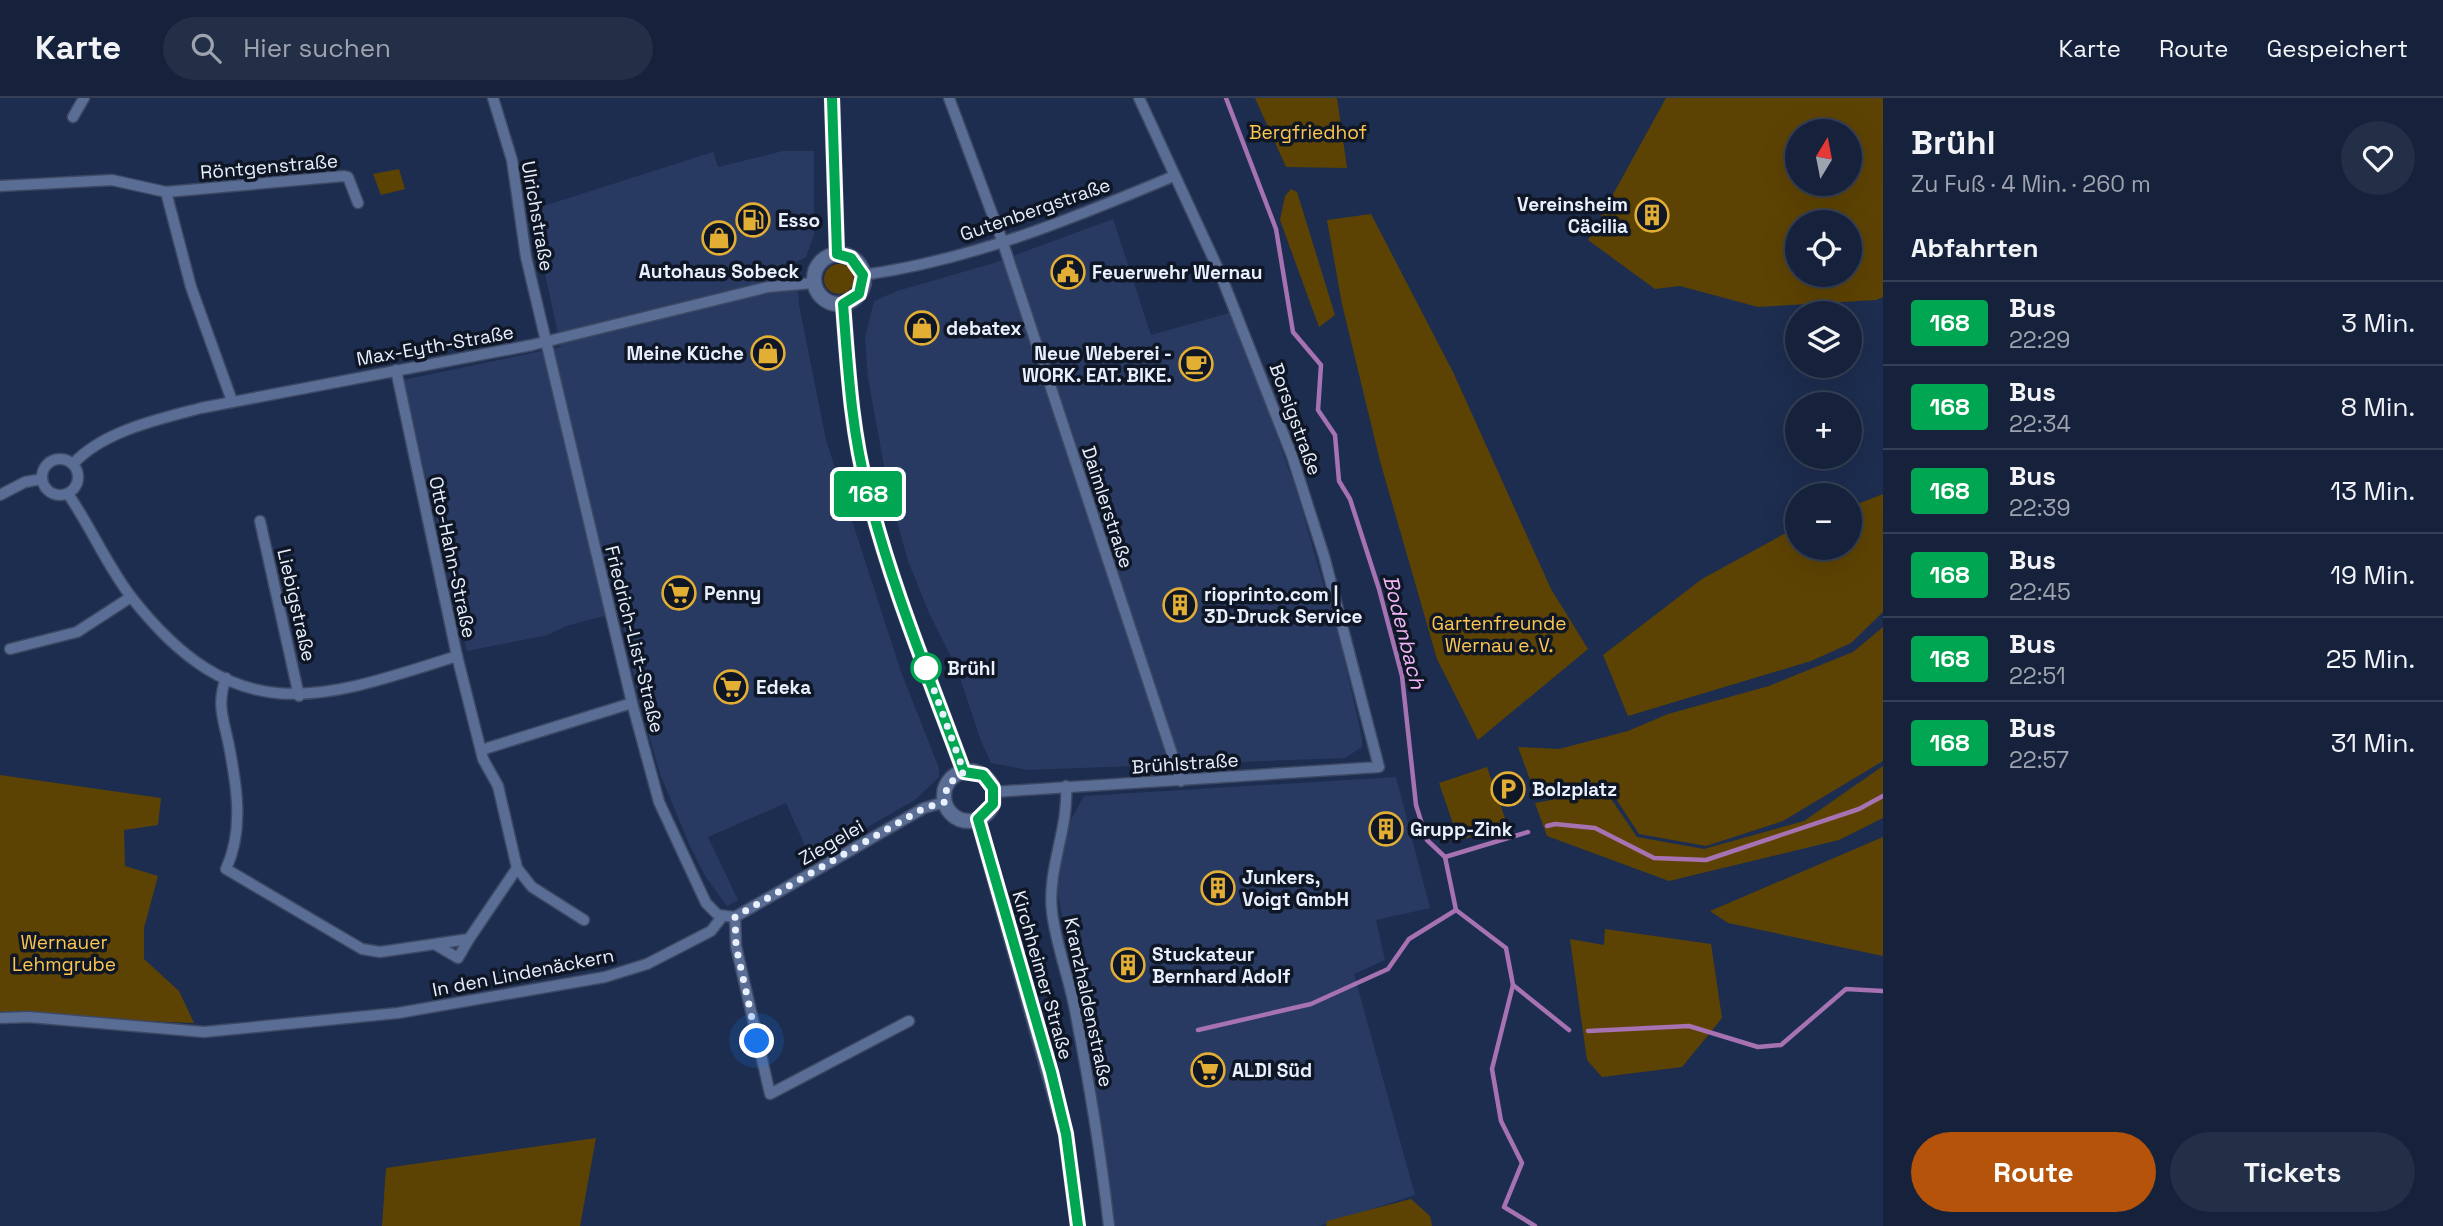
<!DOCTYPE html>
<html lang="de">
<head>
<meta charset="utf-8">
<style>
	:root { --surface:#16223b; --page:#232f46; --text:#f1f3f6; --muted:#9ea4af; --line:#353f55; --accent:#b45309 }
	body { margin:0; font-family:"Space Grotesk",sans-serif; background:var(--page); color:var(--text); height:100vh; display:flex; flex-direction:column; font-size:26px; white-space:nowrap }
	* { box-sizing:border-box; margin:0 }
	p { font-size:23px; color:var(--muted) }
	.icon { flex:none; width:38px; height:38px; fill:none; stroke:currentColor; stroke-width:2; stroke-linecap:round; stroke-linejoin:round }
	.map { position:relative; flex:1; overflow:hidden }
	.panel { display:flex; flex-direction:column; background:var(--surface); width:560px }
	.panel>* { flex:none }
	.badge { padding:0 14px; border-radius:5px; font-size:24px; line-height:46px }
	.needle { width:46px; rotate:10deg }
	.controls { position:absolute; left:1785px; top:21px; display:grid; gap:14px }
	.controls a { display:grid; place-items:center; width:77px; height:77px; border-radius:50%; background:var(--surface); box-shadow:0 7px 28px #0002,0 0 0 2px var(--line); font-size:35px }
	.you { position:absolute; width:35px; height:35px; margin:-18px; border:5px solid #fff; border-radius:50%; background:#1a73e8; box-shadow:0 0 0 10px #1a73e833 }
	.map>.badge { position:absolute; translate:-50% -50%; box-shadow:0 0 0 4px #fff }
	h2 { padding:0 28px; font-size:26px; line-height:63px }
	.round { display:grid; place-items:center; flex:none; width:74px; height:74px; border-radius:37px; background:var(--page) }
	.overview { display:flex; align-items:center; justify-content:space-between; height:119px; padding:0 28px }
	h1 { font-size:33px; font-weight:700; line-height:52px }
	.primary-button { display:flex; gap:14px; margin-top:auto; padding:14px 28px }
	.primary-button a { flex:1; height:80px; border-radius:42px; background:var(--accent); color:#fff; font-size:28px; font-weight:700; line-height:80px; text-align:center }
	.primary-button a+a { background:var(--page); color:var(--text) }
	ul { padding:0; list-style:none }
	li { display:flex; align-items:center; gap:21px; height:84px; padding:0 28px; border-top:2px solid var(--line) }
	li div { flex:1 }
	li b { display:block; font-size:26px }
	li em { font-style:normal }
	li .badge { min-width:77px; font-weight:700; text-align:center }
	header { display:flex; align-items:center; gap:42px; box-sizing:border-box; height:98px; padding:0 35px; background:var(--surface); border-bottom:2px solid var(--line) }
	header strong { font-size:33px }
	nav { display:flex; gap:38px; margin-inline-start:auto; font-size:24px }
	.search { width:490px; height:63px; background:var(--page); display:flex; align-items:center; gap:18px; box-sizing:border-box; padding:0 24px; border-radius:38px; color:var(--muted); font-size:26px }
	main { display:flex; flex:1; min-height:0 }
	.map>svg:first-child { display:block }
	.built { fill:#283a61 }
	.green { fill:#5d4303; fill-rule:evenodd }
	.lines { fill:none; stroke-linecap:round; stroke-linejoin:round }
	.stream { stroke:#a672b2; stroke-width:4.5 }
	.minor-casing { stroke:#3d4964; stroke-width:13 }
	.secondary-casing { stroke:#3d4964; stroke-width:17 }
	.minor { stroke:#5a6d94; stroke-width:10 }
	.secondary { stroke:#5a6d94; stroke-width:14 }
	.line-casing { stroke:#fff; stroke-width:16 }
	.line { stroke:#00a651; stroke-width:10 }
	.walk { stroke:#e8effd; stroke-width:7; stroke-dasharray:0 12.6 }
	.stop-dot { fill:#fff; stroke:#00a651; stroke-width:3.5 }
	.labels { text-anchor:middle; stroke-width:7; stroke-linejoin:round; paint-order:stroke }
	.park-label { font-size:19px; fill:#fdc64f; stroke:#0f1726 }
	.street-label { font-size:19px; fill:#e8effd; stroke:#0f1726 }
	.poi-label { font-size:19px; font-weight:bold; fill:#e8effd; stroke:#0f1726; text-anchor:start }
	.stop-label { font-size:19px; font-weight:bold; fill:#e8effd; stroke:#0f1726; text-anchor:start }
	.water-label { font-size:21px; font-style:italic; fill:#f1b5f6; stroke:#0f1726 }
</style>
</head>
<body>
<header>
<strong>Karte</strong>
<div class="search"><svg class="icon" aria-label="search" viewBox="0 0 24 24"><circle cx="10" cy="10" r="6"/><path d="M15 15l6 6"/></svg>Hier suchen</div>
<nav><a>Karte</a><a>Route</a><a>Gespeichert</a></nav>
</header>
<main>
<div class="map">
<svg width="1883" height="1128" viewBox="0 0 1883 1128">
	<rect width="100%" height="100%" fill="#1d2d4f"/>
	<g class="built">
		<polygon points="783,53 814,53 814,137 806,159 796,164 799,207 826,342 901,574 939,670 939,679 915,702 811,761 786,705 708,739 738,802 727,808 705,778 689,746 660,676 639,602 620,514 566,528 548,537 467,553 403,282 561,249 531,112 713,54 718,69"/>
		<polygon points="1113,121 1151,237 1229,215 1254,271 1298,398 1342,551 1362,640 1362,649 1345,660 1027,672 991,665 981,643 957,571 929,515 908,463 888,390 868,280 865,240 874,203 897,193 994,165"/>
		<polygon points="1396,679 1430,810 1376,822 1385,862 1354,876 1415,1097 1319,1128 1111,1128 1081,918 1056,786 1064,734 1084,698"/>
	</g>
	<g class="green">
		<polygon points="1255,0 1337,0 1347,70 1286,69"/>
		<path d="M1666,0H1883V199L1876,202L1758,209L1680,188L1655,191L1588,142ZM1797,33H1850V86H1797ZM1797,124H1850V177H1797Z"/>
		<polygon points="399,71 405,91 381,97 373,76"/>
		<polygon points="1291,91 1297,94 1335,217 1319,229 1280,122 1285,98"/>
		<polygon points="1371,116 1453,274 1551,491 1588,551 1478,642 1437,561 1380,363 1342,206 1327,122"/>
		<circle cx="839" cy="181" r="15"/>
		<polygon points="1883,396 1883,514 1851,545 1811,563 1628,618 1603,557 1702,481 1784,436 1797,431 1797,450 1850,450 1850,409"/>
		<polygon points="1883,529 1883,663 1783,723 1706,748 1639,736 1607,687 1536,698 1518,649 1559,651 1628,633 1668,616 1769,588 1853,554"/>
		<polygon points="1883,668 1883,720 1839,742 1669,783 1547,738 1535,705 1605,692 1637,739 1704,751 1804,723"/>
		<polygon points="1487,669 1507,726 1459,743 1439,685"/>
		<polygon points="0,677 161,700 158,727 124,732 125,768 158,778 144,830 144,861 179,893 194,925 0,917"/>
		<polygon points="1883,739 1883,858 1728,825 1710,813"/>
		<polygon points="1605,831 1711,846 1722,920 1682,969 1602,979 1587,962 1570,841 1604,847"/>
		<polygon points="596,1040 580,1128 382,1128 386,1070"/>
		<polygon points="1411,1101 1430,1118 1432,1128 1326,1128 1327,1123"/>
	</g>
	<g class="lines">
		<g class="stream">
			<polyline points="1226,0 1276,131 1293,234 1321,267 1318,312 1335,337 1339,383 1350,401 1379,491 1402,578 1416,707 1427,742 1445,759 1456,812 1506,850 1513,887 1492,971 1501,1023 1522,1065 1504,1109 1535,1128"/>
			<polyline points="1547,728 1555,726 1595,730 1654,760 1706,762 1859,711 1883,698"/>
			<polyline points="1445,759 1528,734"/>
			<polyline points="1513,887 1569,932"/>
			<polyline points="1198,932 1311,906 1388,871 1409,841 1456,812"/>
			<polyline points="1588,933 1689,928 1758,949 1781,947 1846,891 1883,893"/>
		</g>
		<defs>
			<g id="minor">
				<polyline points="493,0 512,62 526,159 632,605 659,704 706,805 718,817 735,819 924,710 945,704"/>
				<polyline points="949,0 1003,145 1181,683"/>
				<polyline points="73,19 84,0"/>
				<polyline points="0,88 112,82 166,94 191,189 232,303"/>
				<polyline points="166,94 344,78 348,79 358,105"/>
				<path d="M863,177C972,162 1074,120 1174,78"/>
				<circle cx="60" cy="379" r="18"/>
				<path d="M73,366C103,333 159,321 201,310L532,247L768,189L813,185"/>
				<path d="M68,396C91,429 107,468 132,500C236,632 317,603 457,558"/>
				<polyline points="0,397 25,384 42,381"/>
				<polyline points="260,423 299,598"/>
				<polyline points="10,551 77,534 131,499"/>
				<path d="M226,580C216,607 224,622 229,648C237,689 244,732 226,771L362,851L380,854L469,841L517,770L498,688L483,661L457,558L396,272"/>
				<polyline points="481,652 632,605"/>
				<path d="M1066,688C1069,731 1047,770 1052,814C1056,847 1069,880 1075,912C1089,984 1101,1056 1109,1128"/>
				<polyline points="993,694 1379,669 1324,458 1292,358 1220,175 1139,0"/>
				<polyline points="517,770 532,789 584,822"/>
				<polyline points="735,819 736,848 770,996 909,923"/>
				<polyline points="436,847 458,860 469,841"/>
				<polyline points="0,920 29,919 204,934 398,915 605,879 647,866 711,833 722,819"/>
			</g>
			<g id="secondary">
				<polyline points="832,0 837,156"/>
				<circle cx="839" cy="181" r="25"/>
				<path d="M843,206C848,268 851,331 867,392C891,488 930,581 964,674"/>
				<circle cx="969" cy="698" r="25"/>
				<polyline points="978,721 1066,1036 1078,1128"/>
			</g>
		</defs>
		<use href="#minor" class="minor-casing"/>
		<use href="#secondary" class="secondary-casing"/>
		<use href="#minor" class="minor"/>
		<use href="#secondary" class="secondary"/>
	</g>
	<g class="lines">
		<defs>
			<path id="line" d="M832,0L837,156L851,160L863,177L859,196L843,206C848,268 851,331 867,391C891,488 930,581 964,674L983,677L993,690V706L978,721L1051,974L1066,1036L1078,1128"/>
		</defs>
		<use href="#line" class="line-casing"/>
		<use href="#line" class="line"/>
		<polyline class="walk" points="757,943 736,848 735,819 924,710 945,704 947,687 964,674 926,570"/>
	</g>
	<defs>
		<symbol id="building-ring" viewBox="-11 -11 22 22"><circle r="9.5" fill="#0f1726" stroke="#e3ae34" stroke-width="1.5"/><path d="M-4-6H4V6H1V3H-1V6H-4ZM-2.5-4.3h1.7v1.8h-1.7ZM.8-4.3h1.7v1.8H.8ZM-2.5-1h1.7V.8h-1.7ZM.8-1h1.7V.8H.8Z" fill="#e3ae34"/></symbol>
		<symbol id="fuel-ring" viewBox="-11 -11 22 22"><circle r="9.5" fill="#0f1726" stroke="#e3ae34" stroke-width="1.5"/><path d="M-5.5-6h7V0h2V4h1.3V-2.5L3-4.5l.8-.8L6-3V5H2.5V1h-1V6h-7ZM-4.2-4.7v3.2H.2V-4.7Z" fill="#e3ae34"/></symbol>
		<symbol id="shop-ring" viewBox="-11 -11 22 22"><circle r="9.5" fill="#0f1726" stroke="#e3ae34" stroke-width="1.5"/><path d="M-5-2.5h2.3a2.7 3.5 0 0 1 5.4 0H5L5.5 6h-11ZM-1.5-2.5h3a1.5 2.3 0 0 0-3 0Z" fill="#e3ae34"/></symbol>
		<symbol id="civic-ring" viewBox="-11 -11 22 22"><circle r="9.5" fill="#0f1726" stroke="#e3ae34" stroke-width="1.5"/><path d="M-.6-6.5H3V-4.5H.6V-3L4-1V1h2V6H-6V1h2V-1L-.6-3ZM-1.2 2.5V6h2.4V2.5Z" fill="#e3ae34"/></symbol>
		<symbol id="cafe-ring" viewBox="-11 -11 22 22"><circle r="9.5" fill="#0f1726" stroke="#e3ae34" stroke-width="1.5"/><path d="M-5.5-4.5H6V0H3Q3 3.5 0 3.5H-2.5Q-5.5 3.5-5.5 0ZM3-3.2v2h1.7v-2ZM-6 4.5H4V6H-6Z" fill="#e3ae34"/></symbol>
		<symbol id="supermarket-ring" viewBox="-11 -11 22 22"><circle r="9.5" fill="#0f1726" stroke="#e3ae34" stroke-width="1.5"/><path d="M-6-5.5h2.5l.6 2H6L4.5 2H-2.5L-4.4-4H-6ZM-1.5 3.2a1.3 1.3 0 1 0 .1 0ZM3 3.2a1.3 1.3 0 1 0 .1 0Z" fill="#e3ae34"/></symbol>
		<symbol id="parking-ring" viewBox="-11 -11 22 22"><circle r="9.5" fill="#0f1726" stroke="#e3ae34" stroke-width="1.5"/><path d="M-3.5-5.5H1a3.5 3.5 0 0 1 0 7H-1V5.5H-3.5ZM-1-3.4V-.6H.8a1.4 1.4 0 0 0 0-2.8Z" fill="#e3ae34"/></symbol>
	</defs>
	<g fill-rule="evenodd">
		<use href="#building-ring" x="1633" y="98" width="38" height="38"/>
		<use href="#fuel-ring" x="734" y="103" width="38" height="38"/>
		<use href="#shop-ring" x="700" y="121" width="38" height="38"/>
		<use href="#civic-ring" x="1049" y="155" width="38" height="38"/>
		<use href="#shop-ring" x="903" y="211" width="38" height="38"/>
		<use href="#shop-ring" x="749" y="236" width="38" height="38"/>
		<use href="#cafe-ring" x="1177" y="247" width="38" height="38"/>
		<use href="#supermarket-ring" x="660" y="476" width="38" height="38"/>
		<use href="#building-ring" x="1161" y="488" width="38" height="38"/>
		<use href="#supermarket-ring" x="712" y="570" width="38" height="38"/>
		<use href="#parking-ring" x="1489" y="672" width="38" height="38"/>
		<use href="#building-ring" x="1367" y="712" width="38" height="38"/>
		<use href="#building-ring" x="1199" y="771" width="38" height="38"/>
		<use href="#building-ring" x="1109" y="848" width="38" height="38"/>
		<use href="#supermarket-ring" x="1189" y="953" width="38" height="38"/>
	</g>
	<circle class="stop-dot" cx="926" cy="570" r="14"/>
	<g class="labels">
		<g class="park-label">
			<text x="1308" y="41">Bergfriedhof</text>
			<text x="1499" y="532">Gartenfreunde<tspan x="1499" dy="22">Wernau e. V.</tspan></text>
			<text x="64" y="851">Wernauer<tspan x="64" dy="22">Lehmgrube</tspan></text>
		</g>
		<g class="street-label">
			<text transform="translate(269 68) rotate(-5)" y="7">Röntgenstraße</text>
			<text transform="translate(1035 111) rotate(-19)" y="7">Gutenbergstraße</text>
			<text transform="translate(538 118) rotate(80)" y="7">Ulrichstraße</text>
			<text transform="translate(435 247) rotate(-10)" y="7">Max-Eyth-Straße</text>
			<text transform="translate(1296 321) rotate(70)" y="7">Borsigstraße</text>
			<text transform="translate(1108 409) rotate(72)" y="7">Daimlerstraße</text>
			<text transform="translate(453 459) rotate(78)" y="7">Otto-Hahn-Straße</text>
			<text transform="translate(297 507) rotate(77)" y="7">Liebigstraße</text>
			<text transform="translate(635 541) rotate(76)" y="7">Friedrich-List-Straße</text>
			<text transform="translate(1185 665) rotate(-4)" y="7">Brühlstraße</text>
			<text transform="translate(831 744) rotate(-30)" y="7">Ziegelei</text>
			<text transform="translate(523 874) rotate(-11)" y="7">In den Lindenäckern</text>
			<text transform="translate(1043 877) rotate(74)" y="7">Kirchheimer Straße</text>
			<text transform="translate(1089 904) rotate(78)" y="7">Kranzhaldenstraße</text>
		</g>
		<g class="poi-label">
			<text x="1628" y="113" text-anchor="end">Vereinsheim<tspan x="1628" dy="22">Cäcilia</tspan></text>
			<text x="778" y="129">Esso</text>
			<text x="719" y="180" text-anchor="middle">Autohaus Sobeck</text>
			<text x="1092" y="181">Feuerwehr Wernau</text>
			<text x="946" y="237">debatex</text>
			<text x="744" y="262" text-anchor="end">Meine Küche</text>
			<text x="1172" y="262" text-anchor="end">Neue Weberei -<tspan x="1172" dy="22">WORK. EAT. BIKE.</tspan></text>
			<text x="704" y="502">Penny</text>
			<text x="1204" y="503">rioprinto.com |<tspan x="1204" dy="22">3D-Druck Service</tspan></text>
			<text x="756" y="596">Edeka</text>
			<text x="1532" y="698">Bolzplatz</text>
			<text x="1410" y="738">Grupp-Zink</text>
			<text x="1242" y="786">Junkers,<tspan x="1242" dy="22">Voigt GmbH</tspan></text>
			<text x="1152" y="863">Stuckateur<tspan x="1152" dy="22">Bernhard Adolf</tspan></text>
			<text x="1232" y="979">ALDI Süd</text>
		</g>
		<g class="stop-label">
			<text x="947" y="577">Brühl</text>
		</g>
		<g class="water-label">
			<text transform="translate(1404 534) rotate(76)" y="7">Bodenbach</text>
		</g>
	</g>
</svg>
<div class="controls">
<a><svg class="needle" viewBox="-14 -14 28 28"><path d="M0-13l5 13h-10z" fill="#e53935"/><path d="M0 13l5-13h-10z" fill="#9ea4af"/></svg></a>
<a><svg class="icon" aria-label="locate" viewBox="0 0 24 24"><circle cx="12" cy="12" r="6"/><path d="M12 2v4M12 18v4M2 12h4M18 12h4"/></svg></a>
<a><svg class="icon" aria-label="layers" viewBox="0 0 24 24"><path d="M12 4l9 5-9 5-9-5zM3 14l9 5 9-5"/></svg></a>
<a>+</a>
<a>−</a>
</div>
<div class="you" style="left:757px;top:943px"></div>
<b class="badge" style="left:868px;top:396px;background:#00a651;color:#fff">168</b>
</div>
<section class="panel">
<div class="overview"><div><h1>Brühl</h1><p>Zu Fuß · 4 Min. · 260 m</p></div><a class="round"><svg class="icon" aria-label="heart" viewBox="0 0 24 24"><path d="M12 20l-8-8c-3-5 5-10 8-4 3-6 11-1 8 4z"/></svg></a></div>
<h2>Abfahrten</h2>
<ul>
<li><span class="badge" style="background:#00a651;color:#fff">168</span><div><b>Bus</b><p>22:29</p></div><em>3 Min.</em></li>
<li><span class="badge" style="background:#00a651;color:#fff">168</span><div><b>Bus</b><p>22:34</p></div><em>8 Min.</em></li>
<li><span class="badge" style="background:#00a651;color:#fff">168</span><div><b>Bus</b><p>22:39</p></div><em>13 Min.</em></li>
<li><span class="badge" style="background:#00a651;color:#fff">168</span><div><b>Bus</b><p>22:45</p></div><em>19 Min.</em></li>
<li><span class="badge" style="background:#00a651;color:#fff">168</span><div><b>Bus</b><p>22:51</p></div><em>25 Min.</em></li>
<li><span class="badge" style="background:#00a651;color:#fff">168</span><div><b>Bus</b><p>22:57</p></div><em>31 Min.</em></li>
</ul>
<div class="primary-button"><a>Route</a><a>Tickets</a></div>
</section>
</main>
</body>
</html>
